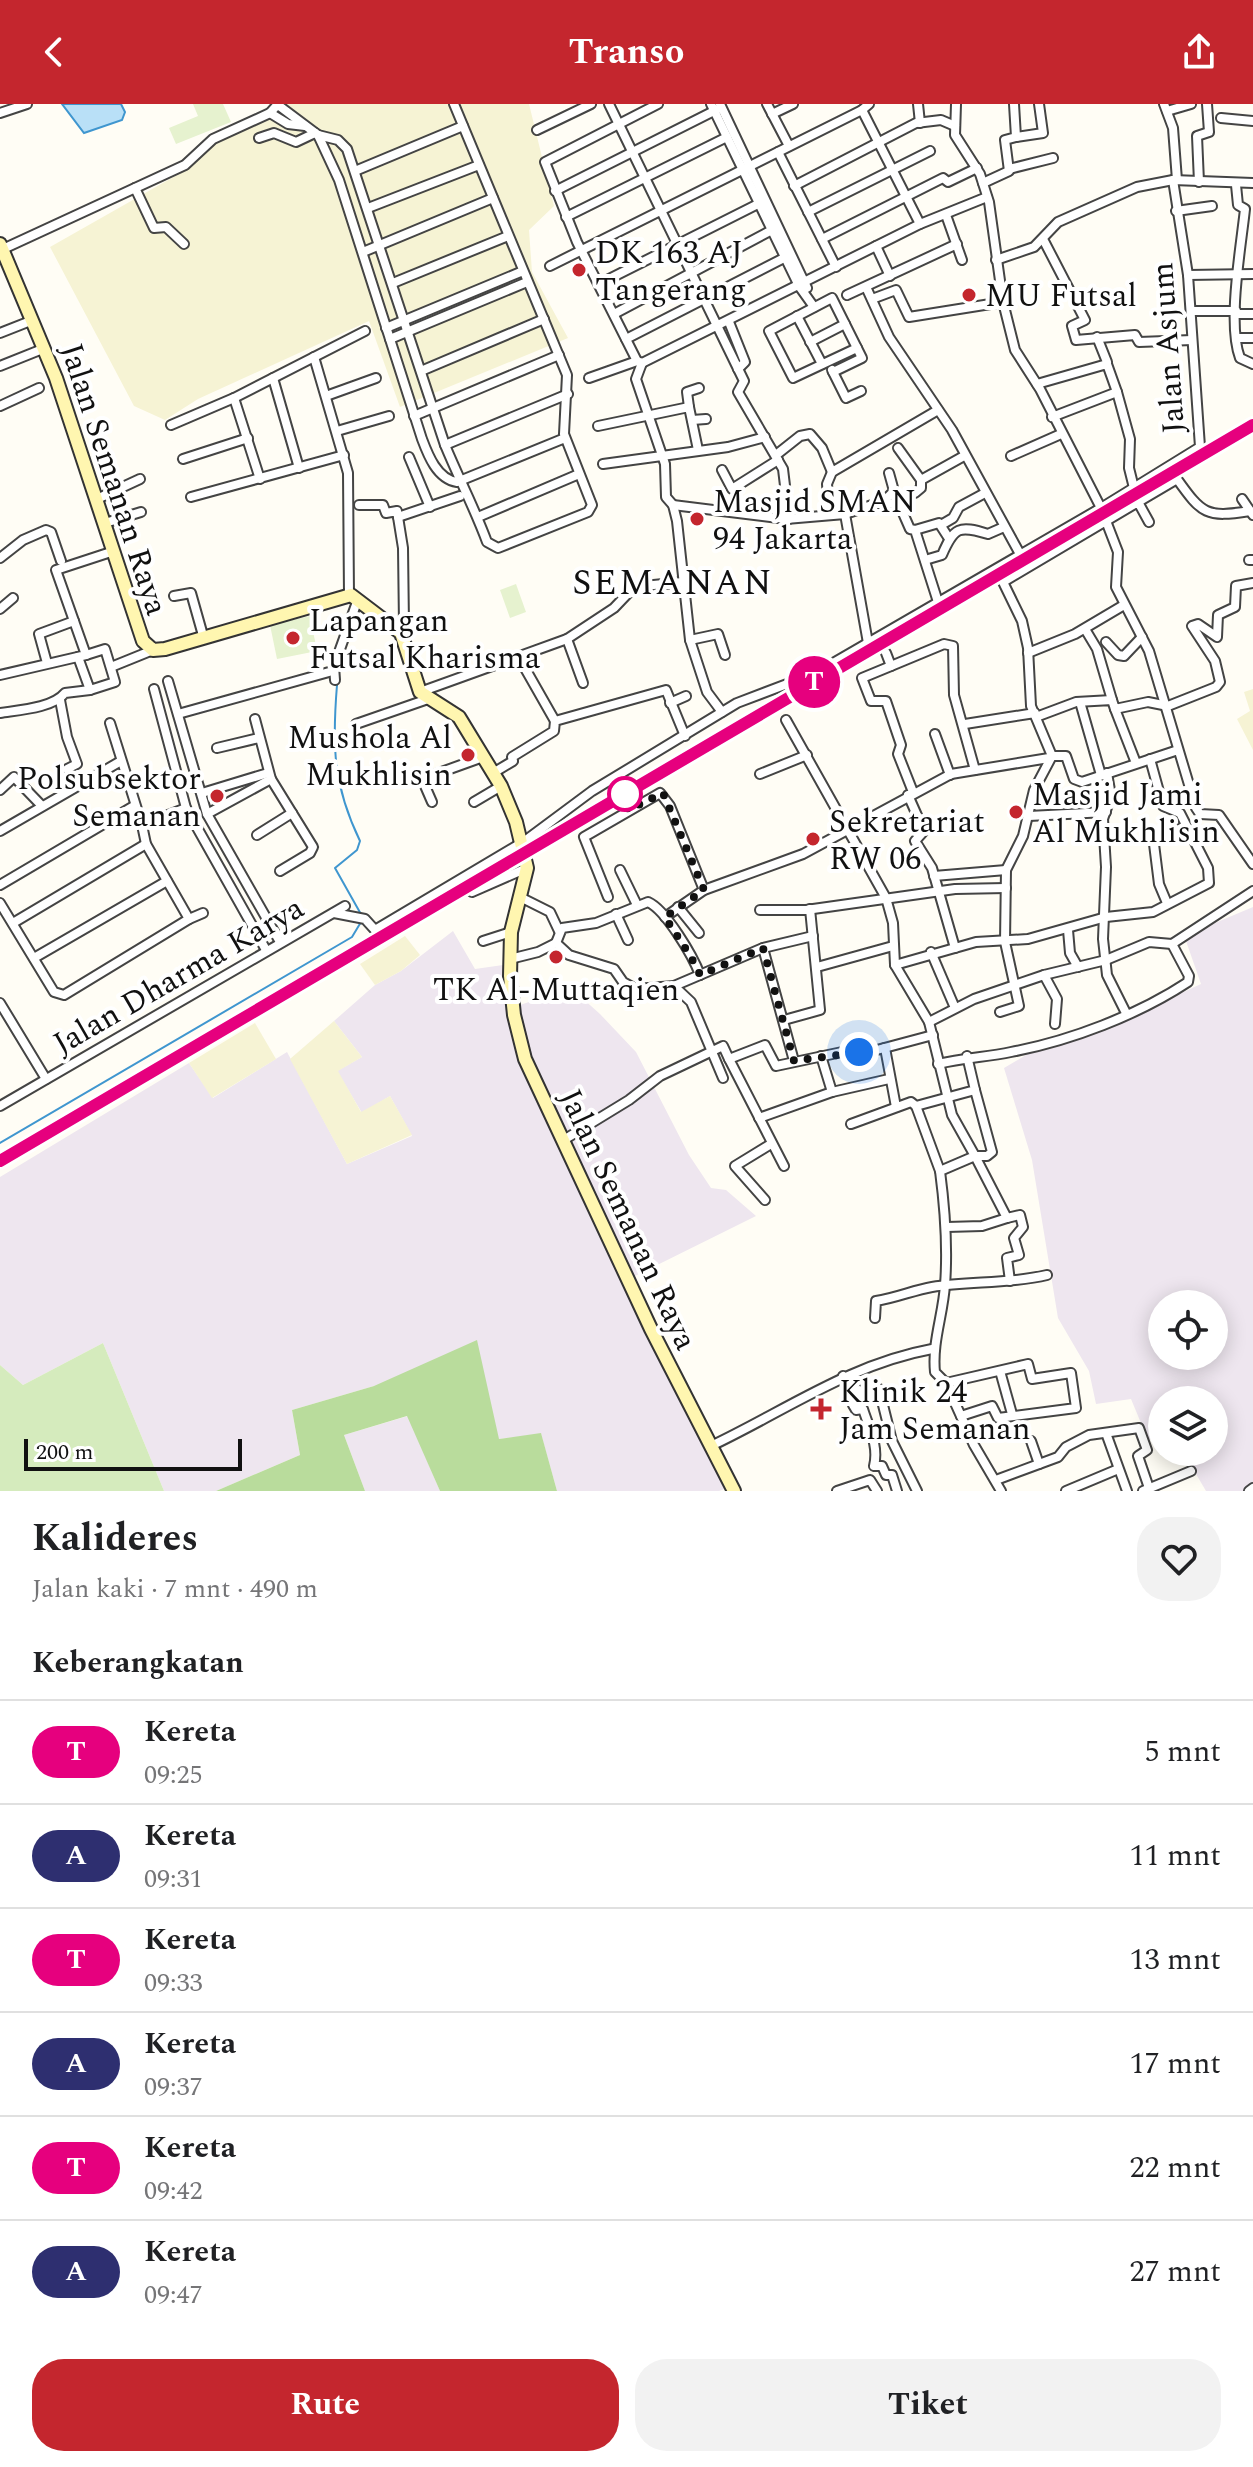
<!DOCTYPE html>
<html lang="id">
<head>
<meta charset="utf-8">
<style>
	:root { --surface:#fff; --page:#f2f2f2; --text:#202124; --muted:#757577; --line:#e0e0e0; --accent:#c4262e }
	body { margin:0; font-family:Spectral,serif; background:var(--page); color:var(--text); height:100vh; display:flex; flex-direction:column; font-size:30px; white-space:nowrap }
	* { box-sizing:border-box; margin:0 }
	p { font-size:26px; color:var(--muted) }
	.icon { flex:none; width:44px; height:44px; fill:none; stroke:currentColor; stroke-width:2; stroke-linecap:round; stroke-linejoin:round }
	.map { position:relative; height:1387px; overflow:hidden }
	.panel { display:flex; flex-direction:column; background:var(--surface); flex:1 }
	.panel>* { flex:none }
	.badge { padding:0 16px; border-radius:26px; font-size:28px; line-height:52px }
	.controls { position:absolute; left:1148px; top:1186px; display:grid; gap:16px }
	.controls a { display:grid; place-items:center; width:80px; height:80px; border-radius:50%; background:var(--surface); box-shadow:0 4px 20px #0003; font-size:40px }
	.scale { position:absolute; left:24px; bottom:20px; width:218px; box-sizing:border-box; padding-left:8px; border:4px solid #111; border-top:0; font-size:22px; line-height:28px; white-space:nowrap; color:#111; -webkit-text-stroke:6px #fff; paint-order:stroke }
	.you { position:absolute; width:40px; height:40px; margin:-20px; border:6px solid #fff; border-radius:50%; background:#1a73e8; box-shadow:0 0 0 12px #1a73e833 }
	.map>.badge { position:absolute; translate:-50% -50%; box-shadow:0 0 0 4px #fff }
	h2 { padding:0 32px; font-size:30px; line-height:72px }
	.round { display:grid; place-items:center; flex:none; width:84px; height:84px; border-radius:32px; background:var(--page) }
	.summary { display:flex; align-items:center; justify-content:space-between; height:136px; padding:0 32px }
	h1 { font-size:38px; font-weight:700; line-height:60px }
	.button { display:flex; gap:16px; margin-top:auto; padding:16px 32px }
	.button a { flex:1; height:92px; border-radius:32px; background:var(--accent); color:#fff; font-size:32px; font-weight:700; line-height:92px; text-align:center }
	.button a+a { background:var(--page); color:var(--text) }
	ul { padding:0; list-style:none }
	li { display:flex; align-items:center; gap:24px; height:104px; padding:0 32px; border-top:2px solid var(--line) }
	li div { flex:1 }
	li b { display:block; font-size:30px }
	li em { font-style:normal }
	li .badge { min-width:88px; font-weight:700; text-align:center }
	header { display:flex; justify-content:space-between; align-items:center; height:104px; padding:0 32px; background:var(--accent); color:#fff; font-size:36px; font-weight:700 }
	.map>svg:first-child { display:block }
	.industrial { fill:#eee6ef; fill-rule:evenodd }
	.farmland { fill:#f6f3d4 }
	.green { fill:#d5ebbd }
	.forest { fill:#b9dc9c }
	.pitch { fill:#e6f2cf }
	.water { fill:#b9e0f7; stroke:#3f96cf; stroke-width:2 }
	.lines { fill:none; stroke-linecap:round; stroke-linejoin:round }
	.stream { stroke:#3f96cf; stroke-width:2 }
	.street-casing { stroke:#444; stroke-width:12 }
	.secondary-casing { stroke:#333; stroke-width:16 }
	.street { stroke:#fff; stroke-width:8 }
	.secondary { stroke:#fff6b0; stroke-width:12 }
	.rail { stroke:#c4262e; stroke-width:2 }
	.line-casing { stroke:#fff; stroke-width:18 }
	.line { stroke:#e6007e; stroke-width:12 }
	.walk { stroke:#111; stroke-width:8; stroke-dasharray:0 14.4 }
	.poi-dot { fill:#c4262e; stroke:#fff; stroke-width:3 }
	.stop-dot { fill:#fff; stroke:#e6007e; stroke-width:4 }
	.labels { text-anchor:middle; stroke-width:8; stroke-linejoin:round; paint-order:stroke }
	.poi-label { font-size:32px; fill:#111; stroke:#fff; text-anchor:start }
	.street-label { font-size:32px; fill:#111; stroke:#fff }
	.quarter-label { font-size:36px; letter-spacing:2px; fill:#111; stroke:#fff }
</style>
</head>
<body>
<header><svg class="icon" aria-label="back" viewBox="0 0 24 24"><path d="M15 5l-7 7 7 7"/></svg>Transo<svg class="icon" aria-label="share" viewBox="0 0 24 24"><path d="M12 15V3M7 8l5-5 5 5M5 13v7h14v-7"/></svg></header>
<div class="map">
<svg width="1253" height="1387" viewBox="0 0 1253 1387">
	<rect width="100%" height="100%" fill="#fffdf5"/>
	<g class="industrial">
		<path d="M1253,803V1381L1246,1387H1206L1183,1348H1214V1296H1162V1331L1148,1336L1131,1295L1096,1300L1089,1267L1058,1214L1032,1056L1004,964L1031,948L1103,925L1201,880L1186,837L1215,819ZM1162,1200H1214V1252H1162Z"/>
		<polygon points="453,827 475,865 510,860 517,902 571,884 600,910 636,948 689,1051 711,1084 726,1086 756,1112 629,1175 733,1382 719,1387 557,1387 541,1330 499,1335 374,1282 292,1306 300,1351 216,1387 164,1387 103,1239 23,1281 0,1261 0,1073 189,959 213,994 287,948 347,1060 412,1032 390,992 362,1009 337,967 362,953 334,917 375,881 401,867"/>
		<polygon points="408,1312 440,1387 365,1387 344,1331"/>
	</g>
	<g class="farmland">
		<polygon points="276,0 529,0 554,102 529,126 532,168 568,234 400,303 369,217 198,295 165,316 134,302 50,143 191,63 207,42 275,8"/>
		<polygon points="1253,585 1253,646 1237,615 1250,607 1244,588"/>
		<polygon points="405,832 420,851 401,867 375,881 360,860"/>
		<polygon points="334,917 362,953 338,967 361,1008 390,992 412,1031 347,1060 290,955"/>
		<polygon points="255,919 276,955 212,994 189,959"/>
	</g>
	<polygon class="green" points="103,1239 164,1387 0,1387 0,1261 23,1281"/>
	<polygon class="forest" points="477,1236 499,1335 541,1329 557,1387 440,1387 407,1312 344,1331 365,1387 216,1387 300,1351 292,1306 374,1282"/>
	<g class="pitch">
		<polygon points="193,0 223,0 231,18 176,40 169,24 198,12"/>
		<polygon points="516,480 526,508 510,514 500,486"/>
		<polygon points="310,512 317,547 277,555 270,521"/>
	</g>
	<polygon class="water" points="62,0 121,0 125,8 122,16 84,29"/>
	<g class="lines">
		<g class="stream">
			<path d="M337,581C332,642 333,681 360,737L357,746L335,764L362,812"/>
			<polyline points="0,1039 352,833 361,818"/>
		</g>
		<defs>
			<g id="street">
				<polyline points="609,0 744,277 738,288 783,365 789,415"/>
				<polyline points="711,0 799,182 814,203"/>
				<polyline points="720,0 807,184"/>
				<polyline points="767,0 789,42"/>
				<polyline points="869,0 862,6 920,120"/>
				<polyline points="918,0 920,19"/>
				<polyline points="1164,0 1173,24 1177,76"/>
				<path d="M278,1L318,31L338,36L347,45L445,341C459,375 474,403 487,438L498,444L588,408L592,401L564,330L567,271L454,0"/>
				<polyline points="1167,7 1191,0"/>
				<polyline points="0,9 27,0"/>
				<polyline points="270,9 288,20 305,22"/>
				<polyline points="772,10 793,0"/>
				<polyline points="1221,14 1253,17"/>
				<polyline points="537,26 591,0"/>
				<path d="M318,31L339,76L422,335C428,351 437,375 457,378L565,334"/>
				<polyline points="1016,33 1043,29 1039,0"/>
				<polyline points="259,34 274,29 296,38 315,29"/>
				<polyline points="778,48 836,163"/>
				<polyline points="1009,65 1053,54"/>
				<polyline points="355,67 463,22"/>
				<polyline points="1173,76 1188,171 1200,343 1101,404 1118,448 1116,483 1149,547 1196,704 1200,710 1219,711 1253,760"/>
				<polyline points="1199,78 1197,32 1209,28 1207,0"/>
				<polyline points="983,79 1009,67 1005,36 1016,33 1014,0"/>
				<path d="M1236,81L1238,101L1245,105C1241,143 1227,220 1240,254L1253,260"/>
				<polyline points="794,82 916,19 941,16 955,22"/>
				<polyline points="135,84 154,124 166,123 184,140"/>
				<polyline points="555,87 718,5"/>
				<polyline points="368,104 479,61"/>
				<polyline points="1176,107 1212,102"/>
				<polyline points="808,108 930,47"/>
				<polyline points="946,111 962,156"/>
				<polyline points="566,113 727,33"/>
				<polyline points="822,135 943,74 948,78 977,64"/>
				<polyline points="1043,135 1085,216 1072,222 1076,236 1135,231 1139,238 1192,236"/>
				<polyline points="876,142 890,172"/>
				<polyline points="3,145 185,61 213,35 270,9 278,0"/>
				<polyline points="363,148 493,94"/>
				<polyline points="996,156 1034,143 1058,118 1137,83 1173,76 1253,79"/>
				<polyline points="550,162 862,6"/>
				<polyline points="1188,171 1253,170"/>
				<polyline points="393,179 508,132"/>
				<polyline points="599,180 760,99"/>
				<polyline points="866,183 889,233 952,326 1020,450"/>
				<polyline points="847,191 957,140"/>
				<polyline points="872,195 896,186 909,213 1003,198"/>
				<polyline points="1191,207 1236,207"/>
				<polyline points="614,210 772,126"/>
				<polyline points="1236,210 1253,210"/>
				<polyline points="797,212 822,260"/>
				<polyline points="729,218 745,258 738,265"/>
				<polyline points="386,224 523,167"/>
				<polyline points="0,229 33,216"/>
				<polyline points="1097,233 1107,258"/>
				<polyline points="1236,234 1253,234"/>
				<polyline points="390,235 527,178"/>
				<polyline points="626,235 786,153"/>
				<polyline points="810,238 845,220 832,194 769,227 793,274 857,244"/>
				<polyline points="314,253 348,369 349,491"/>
				<polyline points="642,259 920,120 987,93"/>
				<polyline points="642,259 636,275 665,360 666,393 673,401 677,417 690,536 707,588 722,608"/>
				<polyline points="642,259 637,257 577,138 545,58 658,0"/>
				<polyline points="0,262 45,244"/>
				<polyline points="832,266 846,294 861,287"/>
				<polyline points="421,267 544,215"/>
				<polyline points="833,268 862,254 845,220"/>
				<polyline points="273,274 299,364"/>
				<polyline points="589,274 637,257"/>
				<polyline points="1037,280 1107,260 1117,288 1052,313"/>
				<polyline points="1117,288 1130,335 1129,364 1134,384"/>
				<polyline points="326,292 376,274"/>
				<polyline points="234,294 260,375"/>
				<polyline points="0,302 39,284"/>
				<polyline points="689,303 687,288 699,284"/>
				<polyline points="414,312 559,251"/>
				<polyline points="692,316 706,315"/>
				<polyline points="171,321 234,294 365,227"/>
				<polyline points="598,322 689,303 698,346"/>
				<polyline points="337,327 389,312"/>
				<polyline points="445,341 568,290"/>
				<polyline points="898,344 921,376"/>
				<polyline points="776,351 800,332 810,330 822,344 832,368"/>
				<polyline points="1011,352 1061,330"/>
				<polyline points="409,353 430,403"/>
				<polyline points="183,355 248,334"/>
				<polyline points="603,360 728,343 765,333"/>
				<polyline points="722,366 732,385 778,356"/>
				<polyline points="915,389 921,384 921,376 964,352"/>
				<polyline points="191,393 344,351"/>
				<polyline points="97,395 140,375"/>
				<polyline points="1242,395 1253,411"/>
				<path d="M1138,398L1177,375C1202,410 1206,414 1250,407"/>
				<polyline points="882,399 894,387 889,369"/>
				<polyline points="359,401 383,401 386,409 397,407 398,413 460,392"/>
				<polyline points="673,401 786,415 845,410 868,539"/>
				<polyline points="829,410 827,380 832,368 938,306"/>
				<polyline points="845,410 878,399 899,400 910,425 915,426 938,498"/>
				<polyline points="398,413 403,444 404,521 401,529"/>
				<polyline points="478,413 579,370"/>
				<polyline points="105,419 141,408"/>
				<polyline points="941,421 953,414 959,403 985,389"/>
				<polyline points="915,426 939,419 948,433"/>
				<polyline points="0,454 23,436 46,426 51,428 61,457"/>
				<path d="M925,456L942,451C954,423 959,421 988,430L1004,423"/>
				<polyline points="1249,456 1253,456"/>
				<polyline points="174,492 191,489 204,535"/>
				<polyline points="0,505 13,494"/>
				<polyline points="74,517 56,466 114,447"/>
				<polyline points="1085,525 1097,545 1112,596"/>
				<polyline points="567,535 583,579"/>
				<polyline points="690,536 718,530 725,551"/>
				<polyline points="1106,538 1118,551 1124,552 1142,533"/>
				<polyline points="886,549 891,562 944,540 953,542 954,591 975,666"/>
				<polyline points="1028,549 1075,530 1124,501"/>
				<polyline points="518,552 555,617"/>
				<polyline points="78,553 90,586 115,578 105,545 86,551"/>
				<polyline points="891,562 862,574 871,597 886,597 901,641 898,650 913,688"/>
				<polyline points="111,563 153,546"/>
				<polyline points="0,571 86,551 74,517 39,530 47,559"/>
				<polyline points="335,576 334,562 358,495"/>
				<polyline points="168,577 207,710 280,838"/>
				<polyline points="154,585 186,704 266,846"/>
				<polyline points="420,588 567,535 614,504 634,483 683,478"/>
				<polyline points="60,596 67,633 77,660 67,665 75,678 84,673"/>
				<polyline points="1080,598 1101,671"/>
				<polyline points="670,599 686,592"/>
				<polyline points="1115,605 1136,659"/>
				<path d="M0,609C19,606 53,604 65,589L90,586"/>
				<polyline points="178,610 329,568"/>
				<polyline points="1036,613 1076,598 1112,596 1115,605 1148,598 1168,602 1216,583 1220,578 1215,557 1192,522 1198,520 1217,533 1218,511 1235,503 1236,482 1253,479"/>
				<path d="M786,616L886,794L893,819L895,861L929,918L952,1011L975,1052L940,1067C945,1105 948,1142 945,1181C943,1211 932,1238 935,1268L946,1279L974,1341L1001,1387"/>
				<polyline points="110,619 142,721 186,704"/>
				<polyline points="356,620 428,595"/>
				<polyline points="965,620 1035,609"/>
				<polyline points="935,630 950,671"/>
				<polyline points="217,644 259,634"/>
				<polyline points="1052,652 1066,652 1074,675 1082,678 1178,646"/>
				<polyline points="493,669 513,657 512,653 554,627 555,617 666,586 685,632"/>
				<polyline points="1107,669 1111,692 1103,715 1106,763 1103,835 1107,871 1126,909"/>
				<polyline points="760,670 807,651"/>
				<polyline points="271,675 313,743 310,749 280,767"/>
				<polyline points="0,686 14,673 42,702"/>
				<polyline points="202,689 268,669"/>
				<polyline points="908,691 924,727 915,737 932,764 955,844"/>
				<polyline points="432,698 422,675 483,653"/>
				<polyline points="474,698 501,682"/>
				<polyline points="207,710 271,675 255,615"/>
				<polyline points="1029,712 1106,708"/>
				<polyline points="0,727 121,657"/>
				<polyline points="257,731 292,709"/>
				<polyline points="522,739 592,687 737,599 816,569 1101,404 1040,285 1015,246 1003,198 989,98 980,70 955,31 956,0"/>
				<polyline points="620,766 637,801"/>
				<polyline points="934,772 1006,766"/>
				<polyline points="0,781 134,702"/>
				<polyline points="472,788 527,764"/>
				<polyline points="520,793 550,808 559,827"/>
				<polyline points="608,793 584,733 660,689 670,702 704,786"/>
				<polyline points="0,799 54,888 64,891 189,815 146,740 142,721"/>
				<polyline points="1167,799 1159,780 1153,732 1187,723"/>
				<polyline points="678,803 699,829"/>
				<polyline points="760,806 806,806 955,785 1006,784"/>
				<polyline points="334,809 365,815 375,826 518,741"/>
				<polyline points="616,810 628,836"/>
				<polyline points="665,813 704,786 803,750 951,670 1049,654"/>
				<polyline points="189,815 203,809"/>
				<polyline points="13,819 146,740"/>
				<polyline points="1068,826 1070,849 1078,863"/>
				<polyline points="483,837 511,828"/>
				<polyline points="556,839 569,851 614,865 623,878 636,885 674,882 763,844 813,832"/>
				<path d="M556,839L562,824L596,819L648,798C666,806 693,852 700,871"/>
				<polyline points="763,844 794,957"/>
				<polyline points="931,848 955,904"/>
				<polyline points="34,854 167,777"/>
				<polyline points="510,855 538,848 556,839"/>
				<polyline points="895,861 976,838 1028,835 1106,813 1153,808 1209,779 1208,764 1180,709 1163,702 1150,655"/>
				<polyline points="817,863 893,842"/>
				<polyline points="1044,871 1057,895 1055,920"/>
				<polyline points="674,882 691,898 723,974"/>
				<polyline points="0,899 46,975"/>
				<polyline points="1000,908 1019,902 1005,838 1006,766 1023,732 1034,686 1052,652 1031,602 1028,544 1022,517 1003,478 1138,398 1149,418"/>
				<polyline points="784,916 820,906 810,805"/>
				<polyline points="929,918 974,895 1044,871 1106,856 1149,838 1172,840"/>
				<polyline points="885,944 896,1003"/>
				<path d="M938,960C963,954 987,953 1011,948C1070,937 1138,911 1188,878L1189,872L1172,840L1253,787"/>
				<polyline points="975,986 992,1048 987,1052 975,1052 1007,1114 1020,1111 1023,1123 1014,1134 1019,1151 1007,1154 1010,1177"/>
				<polyline points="832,988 889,975"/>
				<polyline points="0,1002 345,802"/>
				<polyline points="916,1002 940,1067"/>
				<polyline points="759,1014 832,988 821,952"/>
				<polyline points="851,1020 911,998 916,1002 975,986 967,952"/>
				<polyline points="562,1037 629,996 660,972 723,942 729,955"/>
				<polyline points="784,1062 729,955 765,941 776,962 842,948 873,947 933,931"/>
				<polyline points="765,1096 735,1062 771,1040"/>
				<polyline points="947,1123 982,1122 1007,1114"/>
				<path d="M875,1214L876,1197C896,1194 914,1186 932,1183C970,1177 1010,1180 1047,1171"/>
				<polyline points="1000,1267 1012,1310"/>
				<path d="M843,1272L852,1289L859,1286L866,1295L853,1301L856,1306L863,1305C869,1324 879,1342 874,1362H882L886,1371H892L897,1387"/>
				<polyline points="946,1279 1028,1260 1032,1275 1071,1269 1076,1304 998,1314 992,1302 961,1312"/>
				<polyline points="879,1285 892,1337 917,1387"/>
				<polyline points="1106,1329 1127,1387"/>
				<polyline points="1031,1337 1039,1360"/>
				<path d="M711,1342C785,1307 850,1260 932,1245"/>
				<polyline points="996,1376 1058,1353 1066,1343 1089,1331 1139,1324 1147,1346 1138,1352 1149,1384"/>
				<polyline points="837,1387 870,1376 877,1387"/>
				<polyline points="1066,1387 1116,1366"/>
				<polyline points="1143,1387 1191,1367"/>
				<polyline points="1249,1387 1253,1384"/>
			</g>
			<polyline id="secondary" points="0,140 56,274 143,537 153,546 165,545 351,491 401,529 420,588 459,613 501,682 516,718 527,764 511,828 510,872 514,911 525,955 651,1225 734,1387"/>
		</defs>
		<use href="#street" class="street-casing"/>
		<use href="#secondary" class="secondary-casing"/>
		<use href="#street" class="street"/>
		<use href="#secondary" class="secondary"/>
		<polyline class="rail" points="0,1057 1253,321"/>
	</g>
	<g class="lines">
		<defs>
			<polyline id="line" points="0,1057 1253,321"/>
		</defs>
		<use href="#line" class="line-casing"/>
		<use href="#line" class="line"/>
		<path class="walk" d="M625,690L628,706L663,689L704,786L665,813C677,833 691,850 700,871L763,844L794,957L859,948"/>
	</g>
	<g class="poi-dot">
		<circle cx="579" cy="166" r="8"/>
		<circle cx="969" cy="191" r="8"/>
		<circle cx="697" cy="415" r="8"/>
		<circle cx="293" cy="534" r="8"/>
		<circle cx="468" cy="651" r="8"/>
		<circle cx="217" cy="692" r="8"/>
		<circle cx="1016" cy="708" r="8"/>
		<circle cx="813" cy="735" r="8"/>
		<circle cx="556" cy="853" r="8"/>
		<path d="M817 1293h8v8h8v8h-8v8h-8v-8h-8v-8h8z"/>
	</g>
	<circle class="stop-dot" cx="625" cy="690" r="16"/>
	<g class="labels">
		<g class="poi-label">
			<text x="595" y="159">DK 163 AJ<tspan x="595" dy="37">Tangerang</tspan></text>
			<text x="985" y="202">MU Futsal</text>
			<text x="713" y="408">Masjid SMAN<tspan x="713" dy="37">94 Jakarta</tspan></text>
			<text x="309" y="527">Lapangan<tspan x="309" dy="37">Futsal Kharisma</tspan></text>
			<text x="452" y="644" text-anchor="end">Mushola Al<tspan x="452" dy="37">Mukhlisin</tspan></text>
			<text x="201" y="685" text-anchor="end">Polsubsektor<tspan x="201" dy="37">Semanan</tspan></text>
			<text x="1032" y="701">Masjid Jami<tspan x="1032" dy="37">Al Mukhlisin</tspan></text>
			<text x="829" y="728">Sekretariat<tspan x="829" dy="37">RW 06</tspan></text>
			<text x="556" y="896" text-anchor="middle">TK Al-Muttaqien</text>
			<text x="839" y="1298">Klinik 24<tspan x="839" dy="37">Jam Semanan</tspan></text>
		</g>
		<g class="street-label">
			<text transform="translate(1167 244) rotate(-94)" y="11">Jalan Asjum</text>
			<text transform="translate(115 375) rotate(72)" y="11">Jalan Semanan Raya</text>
			<text transform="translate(178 871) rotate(-30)" y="11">Jalan Dharma Karya</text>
			<text transform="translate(629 1115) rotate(65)" y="11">Jalan Semanan Raya</text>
		</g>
		<g class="quarter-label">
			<text x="673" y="490">SEMANAN</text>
		</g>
	</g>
</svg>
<div class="controls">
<a><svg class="icon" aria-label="locate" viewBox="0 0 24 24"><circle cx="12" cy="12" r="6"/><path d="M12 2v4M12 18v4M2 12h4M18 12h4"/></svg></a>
<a><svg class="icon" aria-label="layers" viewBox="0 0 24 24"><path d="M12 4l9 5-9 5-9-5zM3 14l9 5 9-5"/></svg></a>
</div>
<div class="scale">200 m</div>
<div class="you" style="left:859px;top:948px"></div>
<b class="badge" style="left:814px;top:578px;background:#e6007e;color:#fff">T</b>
</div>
<section class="panel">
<div class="summary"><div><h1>Kalideres</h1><p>Jalan kaki · 7 mnt · 490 m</p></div><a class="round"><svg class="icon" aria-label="heart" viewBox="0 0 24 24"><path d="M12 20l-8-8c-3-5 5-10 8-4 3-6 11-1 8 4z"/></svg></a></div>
<h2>Keberangkatan</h2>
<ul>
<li><span class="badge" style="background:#e6007e;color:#fff">T</span><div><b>Kereta</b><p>09:25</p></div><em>5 mnt</em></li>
<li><span class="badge" style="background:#2e2f70;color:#fff">A</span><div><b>Kereta</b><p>09:31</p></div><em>11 mnt</em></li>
<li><span class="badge" style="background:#e6007e;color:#fff">T</span><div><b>Kereta</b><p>09:33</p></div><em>13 mnt</em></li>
<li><span class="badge" style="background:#2e2f70;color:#fff">A</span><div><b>Kereta</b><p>09:37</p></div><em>17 mnt</em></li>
<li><span class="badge" style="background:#e6007e;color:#fff">T</span><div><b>Kereta</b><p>09:42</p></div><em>22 mnt</em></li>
<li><span class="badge" style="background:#2e2f70;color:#fff">A</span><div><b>Kereta</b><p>09:47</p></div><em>27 mnt</em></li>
</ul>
<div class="button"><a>Rute</a><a>Tiket</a></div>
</section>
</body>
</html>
